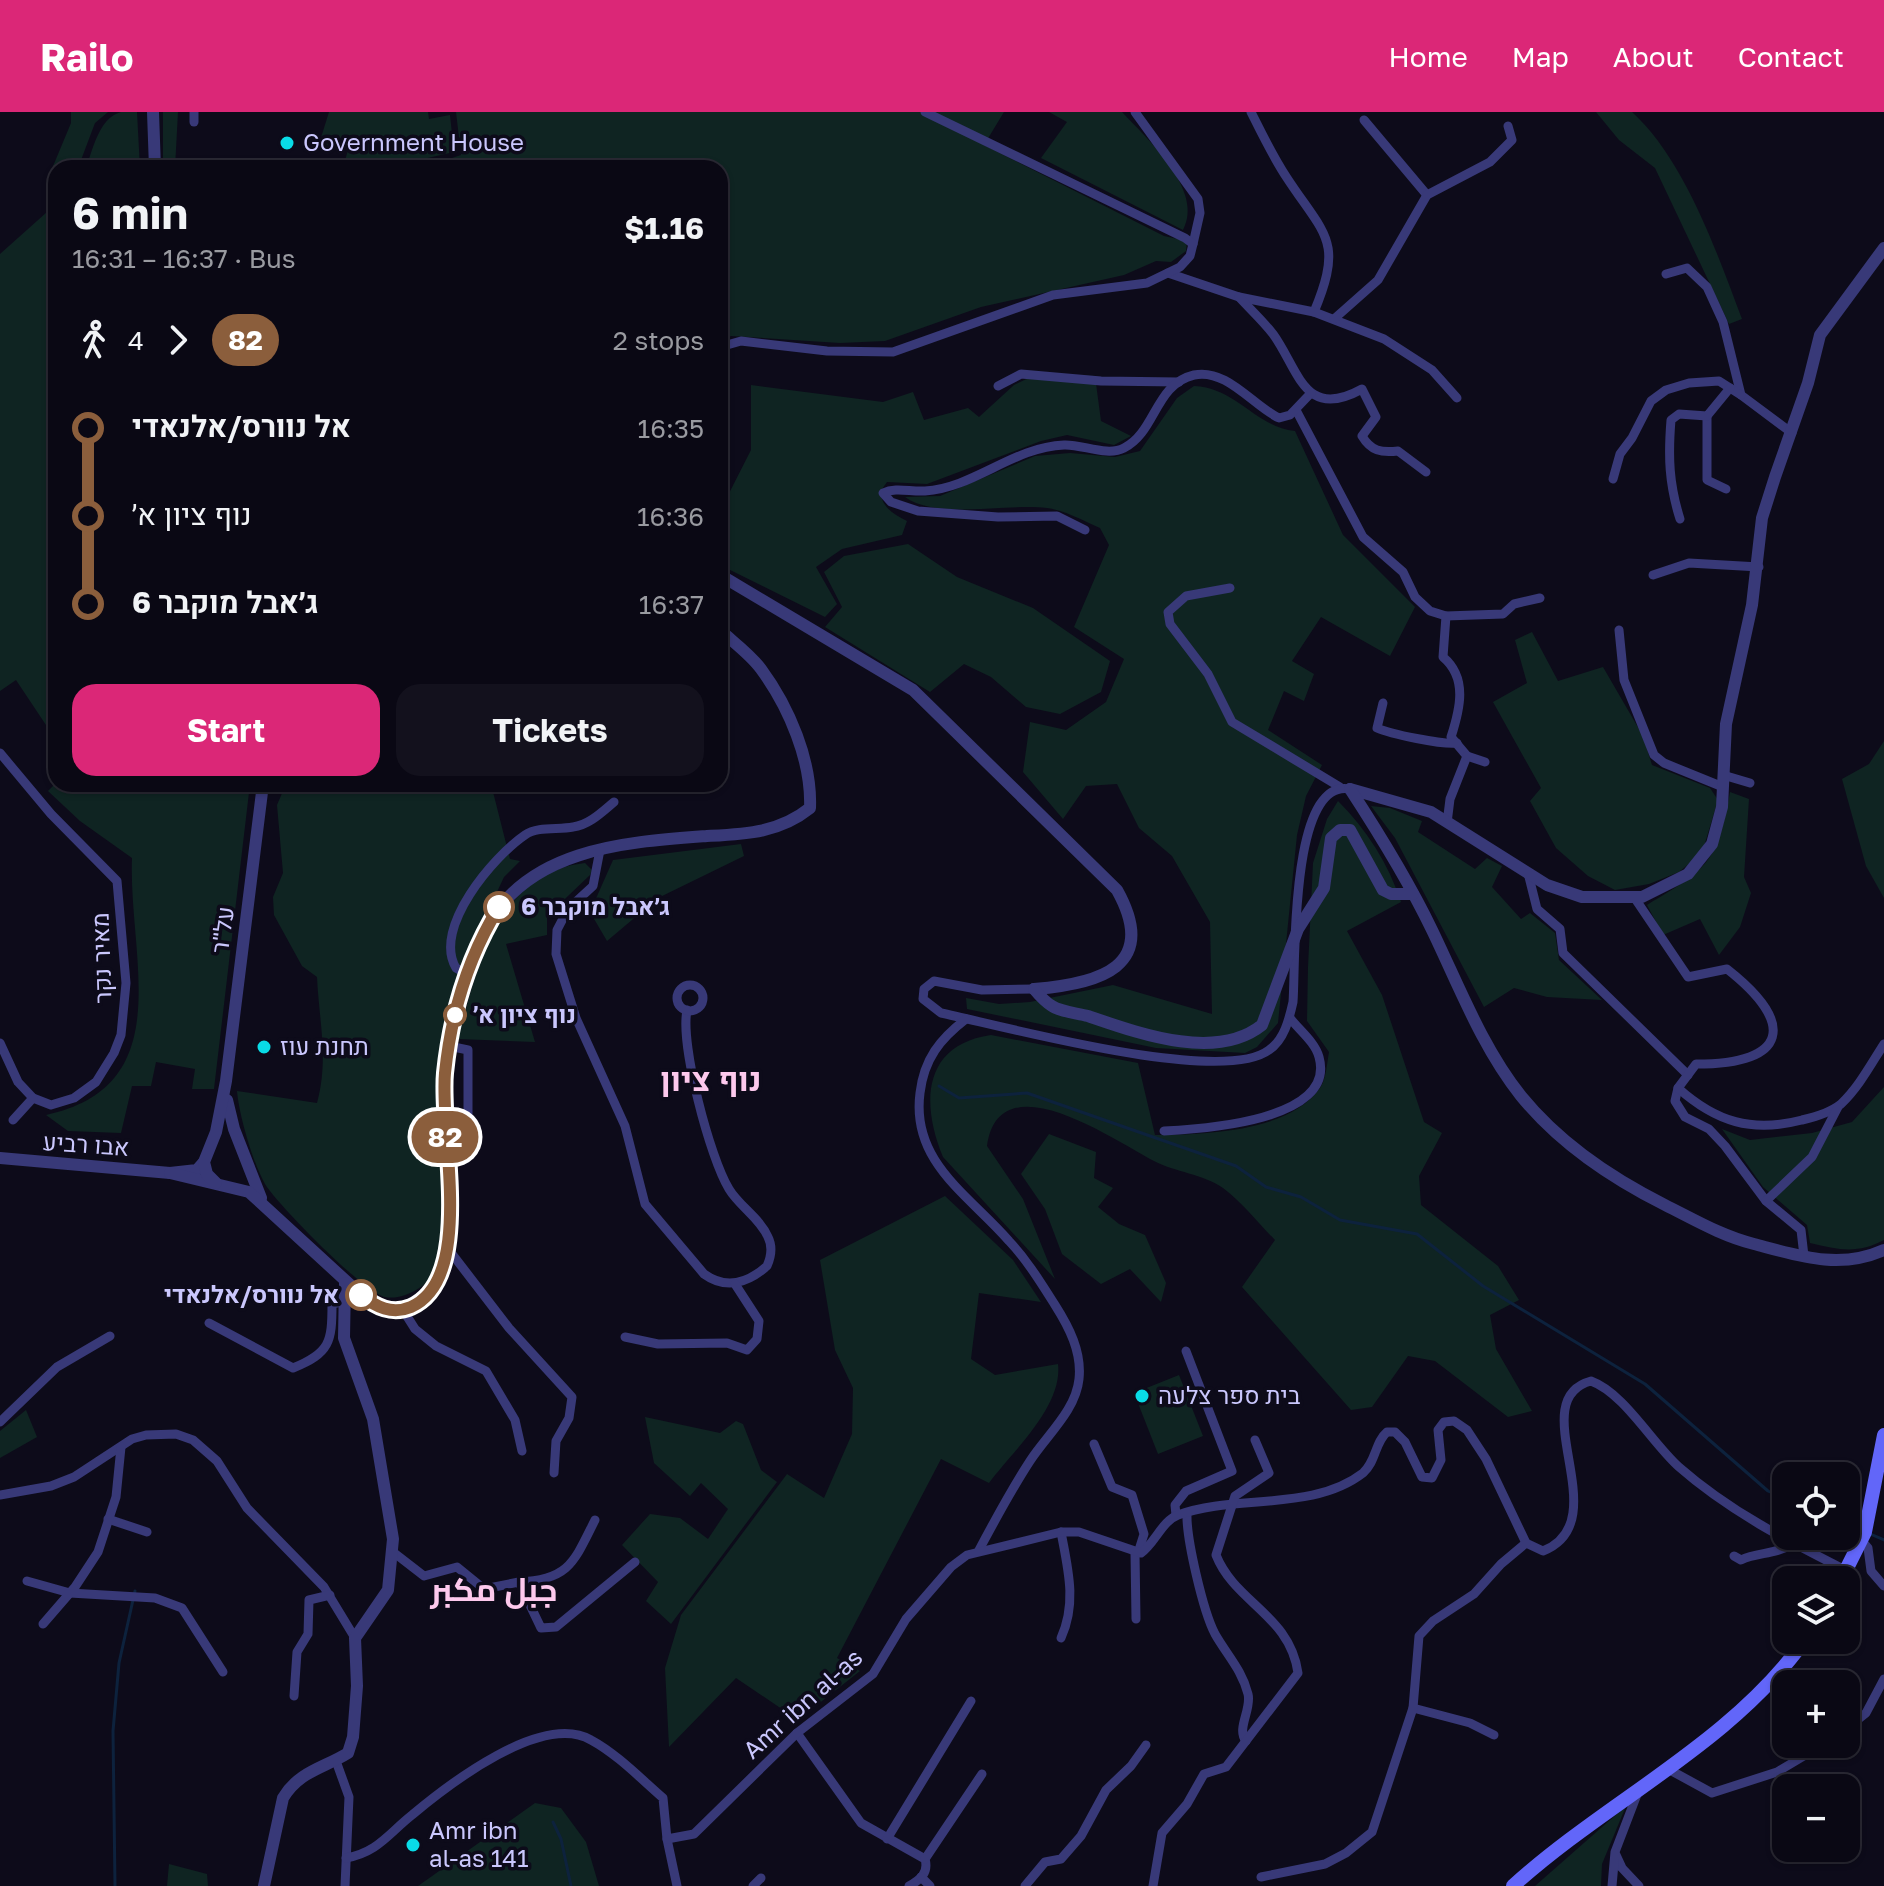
<!DOCTYPE html>
<html lang="en">
<head>
<meta charset="utf-8">
<style>
	:root { --surface:#0a0814; --page:#13111d; --text:#f1f3f6; --muted:#999aa0; --line:#2a2934; --accent:#db2777 }
	body { margin:0; font-family:"Golos Text",Cairo,Heebo,sans-serif; background:var(--page); color:var(--text); height:100vh; display:flex; flex-direction:column; font-size:30px; white-space:nowrap }
	* { box-sizing:border-box; margin:0 }
	p { font-size:26px; color:var(--muted) }
	.icon { flex:none; width:44px; height:44px; fill:none; stroke:currentColor; stroke-width:2; stroke-linecap:round; stroke-linejoin:round }
	.map { position:relative; flex:1; overflow:hidden }
	.details { position:absolute; left:48px; top:48px; width:680px; height:632px; display:flex; flex-direction:column; background:var(--surface); border-radius:24px; box-shadow:0 2px 6px #0004,0 0 0 2px var(--line) }
	.details>* { flex:none }
	.badge { padding:0 16px; border-radius:26px; font-size:28px; line-height:52px }
	.tools { position:absolute; left:1772px; top:1350px; display:grid; gap:16px }
	.tools a { display:grid; place-items:center; width:88px; height:88px; border-radius:16px; background:var(--surface); box-shadow:0 2px 6px #0004,0 0 0 2px var(--line); font-size:40px }
	.map>.badge { position:absolute; translate:-50% -50%; box-shadow:0 0 0 4px #fff }
	.legs { display:flex; align-items:center; gap:12px; height:88px; padding:0 24px; font-size:26px }
	.legs p { margin-inline-start:auto }
	.overview { display:flex; align-items:center; justify-content:space-between; height:136px; padding:0 24px }
	h1 { font-size:44px; font-weight:700; line-height:60px }
	.primary-button { display:flex; gap:16px; margin-top:auto; padding:16px 24px }
	.primary-button a { flex:1; height:92px; border-radius:24px; background:var(--accent); color:#fff; font-size:32px; font-weight:700; line-height:92px; text-align:center }
	.primary-button a+a { background:var(--page); color:var(--text) }
	ul { padding:0 24px; list-style:none }
	li { display:flex; align-items:center; gap:28px; height:88px; font-size:30px }
	li i { display:grid; place-items:center; width:12px; height:100%; margin:0 10px; background:currentColor }
	li i::after { content:''; width:20px; height:20px; margin:-10px; border:6px solid; border-radius:50%; background:var(--surface) }
	li p { margin-inline-start:auto }
	li:first-child i { background:linear-gradient(#0000 50%,currentColor 0) }
	li:last-child i { background:linear-gradient(currentColor 50%,#0000 0) }
	header { display:flex; align-items:center; gap:48px; box-sizing:border-box; height:112px; padding:0 40px; background:var(--accent); color:#fff }
	header strong { font-size:38px }
	nav { display:flex; gap:44px; margin-inline-start:auto; font-size:28px }
	.map>svg:first-child { display:block }
	.green { fill:#0f2422 }
	.lines { fill:none; stroke-linecap:round; stroke-linejoin:round }
	.stream { stroke:#0d223d; stroke-width:3 }
	.minor { stroke:#383978; stroke-width:9 }
	.tertiary { stroke:#383978; stroke-width:12 }
	.secondary { stroke:#6266f9; stroke-width:14 }
	.line-1-casing { stroke:#fff; stroke-width:18 }
	.line-1 { stroke:#8b5e3c; stroke-width:12 }
	.poi-dot { fill:#09dce7; stroke:#0d0b1a; stroke-width:3 }
	.stop-1-dot { fill:#fff; stroke:#8b5e3c; stroke-width:4 }
	.labels { text-anchor:middle; stroke-width:7; stroke-linejoin:round; paint-order:stroke }
	.poi-label { font-size:24px; fill:#cac7fd; stroke:#0d0b1a; text-anchor:start }
	.stop-label { font-size:24px; font-weight:bold; fill:#cac7fd; stroke:#0d0b1a; text-anchor:start }
	.street-label { font-size:24px; fill:#cac7fd; stroke:#0d0b1a }
	.district-label { font-size:32px; font-weight:bold; fill:#fdc9ed; stroke:#0d0b1a }
</style>
</head>
<body>
<header>
<strong>Railo</strong>
<nav><a>Home</a><a>Map</a><a>About</a><a>Contact</a></nav>
</header>
<div class="map">
<svg width="1884" height="1774" viewBox="0 0 1884 1774">
	<rect width="100%" height="100%" fill="#0d0b1a"/>
	<g class="green">
		<polygon points="71,0 108,0 95,11 78,56 51,59 71,11"/>
		<path d="M121,0H137L140,56H86C93,37 99,6 121,0Z"/>
		<polygon points="163,0 178,0 175,56 163,56"/>
		<polygon points="329,0 428,0 429,7 450,3 454,40 419,48 412,56 343,56 348,38 319,32"/>
		<polygon points="456,0 1004,0 984,33 1164,124 1187,129 1186,139 1171,150 1156,149 1124,163 981,195 885,229 840,231 731,224 720,229 720,56 422,56 461,43"/>
		<path d="M1049,0H1122C1146,26 1205,78 1183,118L1041,46L1067,10Z"/>
		<path d="M1596,0H1632C1685,48 1717,141 1742,207L1729,212L1655,56L1619,28Z"/>
		<polygon points="56,92 56,628 16,568 0,579 0,142"/>
		<path d="M1039,261L1095,264L1101,309L1131,324L1114,333L1067,323L1041,329L927,372L887,370L880,380C883,396 893,402 907,409L902,423L842,437L816,455L837,492L825,505L720,453V399L751,338V273L883,290L913,280L924,308L968,296L979,305L1014,273Z"/>
		<path d="M1194,274C1237,276 1254,314 1295,319L1343,423L1415,495L1390,544L1321,505L1292,549L1314,562L1304,589L1284,579L1268,618L1322,653L1306,684L1297,723L1278,911L1257,935L1245,941L1156,936L967,897L966,886L999,892L1030,890L1113,873L1212,902L1210,810L1172,744L1139,716L1117,672L1086,674L1063,707L1023,660L1030,610L1066,618L1106,590L1124,547L1074,515L1109,433L1100,416C1084,409 1064,398 1047,396C1007,391 937,408 905,385L940,384L1035,344L1070,341L1115,345L1140,339L1177,286Z"/>
		<polygon points="908,432 957,465 1033,496 1110,549 1101,580 1060,602 1026,595 991,565 964,552 930,580 825,515 842,495 824,460 844,444"/>
		<polygon points="1532,520 1558,569 1603,555 1643,624 1652,653 1710,676 1718,688 1702,741 1679,760 1649,772 1615,778 1588,764 1556,736 1530,689 1541,676 1493,590 1527,571 1515,528"/>
		<polygon points="1884,629 1884,786 1866,754 1842,667 1869,652"/>
		<path d="M56,671L250,672L214,977H192L195,957L156,950L151,974H132L121,1021L68,1019L46,1003C180,974 128,845 132,746L80,709L48,679Z"/>
		<path d="M286,672H491L510,747L520,749L504,765L468,842L450,908L441,1154C431,1171 406,1189 385,1185C364,1181 277,1092 265,1072C253,1051 239,1003 237,979L317,991C329,947 319,909 317,865L302,854L274,803L273,785L283,761L277,693Z"/>
		<path d="M1730,680L1749,687L1744,765L1751,781L1740,815L1719,843L1700,807L1663,823L1647,793C1708,756 1717,752 1730,680Z"/>
		<path d="M1338,689C1367,718 1388,751 1401,790L1347,819L1382,883L1424,1010L1442,1021L1419,1064L1421,1093L1498,1154L1519,1188L1490,1203L1496,1237L1532,1299L1508,1305L1435,1249L1408,1244L1372,1295L1351,1298L1242,1175L1275,1128C1258,1111 1242,1090 1223,1076C1203,1062 1175,1060 1154,1049C1115,1029 999,947 987,1034L1023,1087L1055,1167L943,1045C921,992 922,933 991,923L1138,951L1155,1023C1204,1022 1288,1021 1320,976C1326,968 1327,951 1329,940L1307,909L1308,855L1313,751L1327,707Z"/>
		<polygon points="1371,694 1390,696 1422,709 1418,720 1475,757 1487,746 1502,754 1492,775 1521,807 1530,801 1555,821 1559,848 1602,888 1547,885 1514,876 1484,895 1395,726"/>
		<polygon points="741,732 744,744 658,786 607,829 590,800 613,748"/>
		<path d="M585,751L592,758L590,763L547,804V823L506,832L535,930L458,927C477,856 497,761 585,751Z"/>
		<path d="M1884,975V1128C1858,1142 1839,1138 1810,1131L1807,1113L1763,1075L1722,1017L1750,1028L1812,1021L1852,1010Z"/>
		<polygon points="1049,1022 1096,1040 1094,1066 1113,1076 1098,1095 1119,1112 1145,1123 1166,1171 1161,1190 1130,1157 1101,1172 1062,1142 1045,1097 1021,1062"/>
		<path d="M945,1084L1013,1148L1041,1190L979,1181L971,1247L995,1263L1058,1252C1063,1294 1013,1339 989,1371L941,1347L837,1546L860,1559L798,1608L736,1566L669,1635L665,1556L681,1503L787,1362L824,1386L852,1322L853,1276L835,1238L820,1148Z"/>
		<polygon points="1179,1263 1203,1324 1158,1342 1134,1281"/>
		<polygon points="26,1298 37,1325 0,1346 0,1319"/>
		<polygon points="645,1305 720,1321 736,1309 743,1312 761,1358 777,1370 671,1512 646,1489 658,1470 622,1433 650,1402 680,1406 708,1427 728,1397 701,1371 690,1384 654,1351"/>
		<polygon points="535,1691 561,1696 586,1730 599,1774 418,1774"/>
		<polygon points="1626,1694 1602,1752 1601,1774 1535,1774"/>
		<polygon points="169,1752 207,1762 208,1774 167,1774"/>
	</g>
	<g class="lines">
		<g class="stream">
			<polyline points="939,974 959,986 1027,981 1236,1054 1266,1075 1301,1085 1340,1108 1417,1122 1483,1174 1645,1272 1768,1379 1786,1387"/>
			<polyline points="1846,1412 1861,1418"/>
			<polyline points="1868,1421 1884,1428"/>
			<polyline points="553,1710 561,1727 571,1774"/>
			<polyline points="115,1774 113,1619 119,1551 135,1479"/>
		</g>
		<g class="minor">
			<polyline points="1135,0 1198,87 1200,101 1193,132"/>
			<path d="M1251,0C1262,22 1273,45 1287,66C1325,124 1344,128 1314,200"/>
			<polyline points="1364,8 1427,83"/>
			<polyline points="194,10 194,0"/>
			<polyline points="1168,161 1239,185 1314,200 1384,227 1432,258 1457,286"/>
			<polyline points="1666,162 1687,156 1707,175 1723,210 1741,283 1792,321"/>
			<path d="M1239,185C1250,197 1263,209 1273,222C1299,258 1304,309 1362,277L1376,305L1362,324C1371,339 1381,341 1398,339L1426,360"/>
			<polyline points="1334,207 1378,168 1427,83 1490,50 1512,28 1508,14"/>
			<polyline points="720,235 741,229 827,239 893,240 1053,183 1147,171 1180,155 1190,144 1193,132 1185,126 925,0"/>
			<polyline points="998,274 1021,262 1101,269 1179,270"/>
			<polyline points="1296,298 1363,425 1403,460 1415,485 1430,499 1446,504 1503,502 1514,492 1540,486"/>
			<polyline points="1707,304 1707,368 1726,377"/>
			<polyline points="720,307 724,326 720,364"/>
			<polyline points="1613,367 1620,342 1632,326 1651,289 1666,278 1689,271 1719,269 1741,283"/>
			<path d="M1680,407C1669,372 1668,345 1671,308L1679,302L1707,304L1730,276"/>
			<path d="M1085,418L1057,404L998,405L918,399L891,390L883,381C896,375 910,380 925,379C974,376 1013,335 1064,333C1082,332 1107,345 1124,336C1156,320 1155,272 1194,263C1227,256 1253,294 1279,306L1290,303L1311,281"/>
			<polyline points="1653,463 1689,451 1759,455"/>
			<polyline points="1230,476 1186,484 1168,500 1170,512 1208,562 1232,610 1340,675"/>
			<path d="M1446,504L1443,545C1468,566 1460,597 1451,625L1467,644L1450,687L1447,711"/>
			<polyline points="1619,518 1624,568 1654,643 1664,651 1723,675"/>
			<path d="M1383,591L1377,616C1390,622 1443,633 1457,631"/>
			<polyline points="0,641 51,702 117,769 126,871 121,923 114,941 96,970 74,986 51,993 33,986 18,970 0,931"/>
			<polyline points="1467,644 1485,650"/>
			<polyline points="1723,663 1750,671"/>
			<path d="M600,738L593,774L568,797L557,818L556,842L576,906L625,1014L645,1092L704,1162C726,1178 748,1171 767,1154C771,1145 773,1135 768,1125C760,1106 739,1094 729,1077C710,1046 680,933 687,898"/>
			<polyline points="1528,761 1537,797 1560,817 1563,841 1688,963"/>
			<path d="M1634,785L1688,865L1727,857C1797,912 1788,952 1696,952L1678,976L1675,989L1685,1005L1709,1017L1725,1034L1766,1089L1801,1118L1804,1144"/>
			<path d="M467,862L456,856C432,816 494,744 525,723C538,714 558,718 573,715C589,713 602,700 614,690"/>
			<circle cx="690" cy="886" r="13"/>
			<path d="M1034,877L982,878L934,869L924,877L923,887L941,901C1003,914 1221,974 1269,938C1284,928 1289,908 1293,890C1296,853 1289,665 1350,677"/>
			<path d="M966,907C940,927 924,947 920,981C911,1050 969,1083 1009,1129C1027,1148 1041,1171 1055,1193C1069,1215 1082,1240 1079,1267C1076,1298 1047,1323 1030,1349C1011,1378 995,1408 979,1438"/>
			<polyline points="449,934 468,938 468,1036"/>
			<path d="M1678,976C1716,1010 1752,1021 1802,1008C1815,1005 1831,1000 1841,992C1859,975 1871,952 1884,932"/>
			<polyline points="13,1008 33,986"/>
			<path d="M1164,1019C1202,1017 1337,1009 1319,945C1315,930 1299,918 1290,906"/>
			<polyline points="1766,1089 1812,1045 1838,995"/>
			<polyline points="449,1138 509,1216 572,1285 569,1306 556,1329 554,1361"/>
			<polyline points="403,1198 415,1217 436,1234 486,1259 515,1308 522,1339"/>
			<path d="M209,1211L293,1256C330,1241 332,1230 332,1192L345,1189"/>
			<polyline points="625,1225 658,1232 727,1231 747,1238 757,1227 759,1209 735,1172"/>
			<polyline points="0,1310 57,1255 110,1224"/>
			<polyline points="1094,1332 1112,1375 1132,1383 1144,1422 1138,1441"/>
			<polyline points="0,1383 51,1374 74,1365 132,1327 146,1323 176,1322 193,1328 217,1349 247,1396 324,1475 355,1526"/>
			<path d="M1187,1401C1186,1426 1203,1499 1215,1522C1227,1543 1242,1558 1248,1582C1252,1597 1236,1617 1246,1629"/>
			<polyline points="1176,1403 1175,1393 1186,1379 1232,1359 1186,1239"/>
			<polyline points="108,1407 147,1420"/>
			<path d="M1061,1420C1068,1457 1077,1491 1061,1526"/>
			<polyline points="1862,1429 1868,1436 1871,1459 1884,1474"/>
			<polyline points="393,1440 424,1464 457,1455 484,1477 519,1470 541,1516 556,1515 635,1450"/>
			<polyline points="1135,1441 1136,1507"/>
			<path d="M1734,1444L1741,1448C1758,1440 1775,1443 1792,1432"/>
			<polyline points="27,1469 70,1481 155,1486 182,1496 223,1560"/>
			<path d="M519,1470C569,1468 574,1450 595,1408"/>
			<polyline points="43,1512 75,1475 98,1440 116,1385 121,1335"/>
			<polyline points="294,1584 297,1540 308,1522 309,1488 330,1483"/>
			<polyline points="1413,1596 1470,1611 1494,1623"/>
			<polyline points="1846,1617 1866,1601 1884,1567"/>
			<path d="M797,1621L861,1711L925,1747C929,1761 920,1768 909,1774"/>
			<polyline points="336,1649 349,1685 345,1774"/>
			<polyline points="1668,1657 1712,1681 1777,1660 1824,1632"/>
			<polyline points="667,1727 677,1774"/>
			<polyline points="887,1727 971,1589"/>
			<polyline points="1616,1743 1622,1756 1639,1774"/>
			<path d="M346,1746C378,1740 388,1722 412,1703C449,1672 542,1600 591,1628C617,1642 641,1667 663,1686L667,1727L694,1722L797,1621L873,1562L906,1507L951,1455L967,1443L1061,1420H1079L1141,1441C1155,1431 1162,1409 1178,1403C1234,1382 1313,1400 1363,1361C1376,1350 1375,1330 1387,1320H1395L1405,1330L1422,1365L1432,1366L1441,1348L1438,1318L1444,1310L1454,1309L1467,1318L1486,1347L1526,1431L1543,1439C1619,1409 1521,1288 1591,1269C1624,1281 1652,1331 1679,1355C1729,1399 1788,1429 1847,1459"/>
			<polyline points="925,1747 982,1662"/>
			<polyline points="921,1765 930,1774"/>
			<polyline points="1261,1765 1325,1752 1346,1741 1372,1720 1413,1596 1419,1524 1433,1509 1474,1482 1501,1452 1526,1431"/>
			<polyline points="753,1774 761,1766"/>
			<polyline points="1025,1774 1045,1750 1061,1747 1081,1724 1106,1678 1131,1654 1146,1633"/>
			<path d="M1153,1774L1162,1721L1187,1692L1204,1662L1226,1655L1298,1561C1290,1503 1235,1491 1216,1443L1235,1384L1269,1361L1255,1328"/>
			<polyline points="1612,1774 1615,1740 1638,1680"/>
		</g>
		<g class="tertiary">
			<polyline points="153,0 155,56"/>
			<path d="M720,463L913,578L1117,778C1160,855 1099,872 1034,877"/>
			<polyline points="1350,677 1431,700 1547,773 1582,785 1642,785 1688,762 1712,732 1722,695 1726,612 1752,493 1762,406 1775,365 1808,271 1820,223 1884,136"/>
			<path d="M1350,677C1380,723 1408,768 1432,818C1459,874 1482,935 1521,984C1560,1032 1611,1066 1665,1093C1695,1108 1722,1124 1754,1132C1799,1144 1840,1158 1884,1138"/>
			<path d="M1034,877C1039,883 1045,890 1052,894C1061,900 1077,901 1088,904C1138,921 1216,950 1262,913L1298,817L1324,776L1331,726L1340,718H1350L1383,778L1391,782H1413"/>
			<polyline points="227,988 234,1017 261,1086"/>
			<polyline points="0,1046 170,1061 197,1058 204,1050"/>
			<path d="M170,1061L249,1080L371,1192C389,1199 400,1200 417,1192C472,1165 441,1034 443,984C446,929 460,869 484,820C525,736 626,730 707,724C745,722 779,721 810,696C812,649 789,595 761,557C750,542 733,530 720,518"/>
			<polyline points="216,1071 207,1062 204,1050 216,1020 226,969 263,672"/>
			<path d="M264,1774L283,1686C299,1659 324,1656 348,1641L353,1625L357,1574L355,1526L388,1478L393,1427L373,1307L344,1226L345,1171"/>
		</g>
		<g class="secondary">
			<polyline points="1841,1468 1865,1420 1884,1323"/>
			<path d="M1513,1774C1608,1688 1729,1633 1805,1528"/>
		</g>
	</g>
	<g class="lines">
		<defs>
			<path id="line-1" d="M361,1183C376,1195 392,1203 411,1195C476,1166 439,1021 445,961C451,903 468,845 499,795"/>
		</defs>
		<use href="#line-1" class="line-1-casing"/>
		<use href="#line-1" class="line-1"/>
	</g>
	<g class="poi-dot">
		<circle cx="287" cy="31" r="8"/>
		<circle cx="264" cy="935" r="8"/>
		<circle cx="1142" cy="1284" r="8"/>
		<circle cx="413" cy="1733" r="8"/>
	</g>
	<g class="stop-1-dot">
		<circle cx="499" cy="795" r="14"/>
		<circle cx="455" cy="903" r="10"/>
		<circle cx="361" cy="1183" r="14"/>
	</g>
	<g class="labels">
		<g class="poi-label">
			<text x="303" y="39">Government House</text>
			<text x="280" y="943">תחנת עוז</text>
			<text x="1158" y="1292">בית ספר צלעה</text>
			<text x="429" y="1727">Amr ibn<tspan x="429" dy="28">al-as 141</tspan></text>
		</g>
		<g class="stop-label">
			<text x="521" y="803">ג׳אבל מוקבר 6</text>
			<text x="473" y="911">נוף ציון א׳</text>
			<text x="339" y="1191" text-anchor="end">אל נוורס/אלנאדי</text>
		</g>
		<g class="street-label">
			<text transform="translate(223 818) rotate(-82)" y="8">על"ר</text>
			<text transform="translate(102 846) rotate(-92)" y="8">מאיר נקר</text>
			<text transform="translate(86 1033) rotate(4)" y="8">אבו רביע</text>
			<text transform="translate(803 1592) rotate(-42)" y="8">Amr ibn al-as</text>
		</g>
		<g class="district-label">
			<text x="711" y="979">נוף ציון</text>
			<text x="494" y="1489">جبل مكبر</text>
		</g>
	</g>
</svg>
<div class="tools">
<a><svg class="icon" aria-label="locate" viewBox="0 0 24 24"><circle cx="12" cy="12" r="6"/><path d="M12 2v4M12 18v4M2 12h4M18 12h4"/></svg></a>
<a><svg class="icon" aria-label="layers" viewBox="0 0 24 24"><path d="M12 4l9 5-9 5-9-5zM3 14l9 5 9-5"/></svg></a>
<a>+</a>
<a>−</a>
</div>
<b class="badge" style="left:445px;top:1025px;background:#8b5e3c;color:#fff">82</b>
<section class="details">
<div class="overview"><div><h1>6 min</h1><p>16:31 – 16:37 · Bus</p></div><b>$1.16</b></div>
<div class="legs"><svg class="icon" aria-label="walk" viewBox="0 0 24 24"><circle cx="13" cy="4" r="2"/><path d="M13 8l-2 6 4 7M11 14l-3 7M7 12l3-4h3l4 4"/></svg>4<svg class="icon" aria-label="forward" viewBox="0 0 24 24"><path d="M9 5l7 7-7 7"/></svg><b class="badge" style="background:#8b5e3c;color:#fff">82</b><p>2 stops</p></div>
<ul>
<li><i style="color:#8b5e3c"></i><b>אל נוורס/אלנאדי</b><p>16:35</p></li>
<li><i style="color:#8b5e3c"></i><span>נוף ציון א׳</span><p>16:36</p></li>
<li><i style="color:#8b5e3c"></i><b>ג׳אבל מוקבר 6</b><p>16:37</p></li>
</ul>
<div class="primary-button"><a>Start</a><a>Tickets</a></div>
</section>
</div>
</body>
</html>
